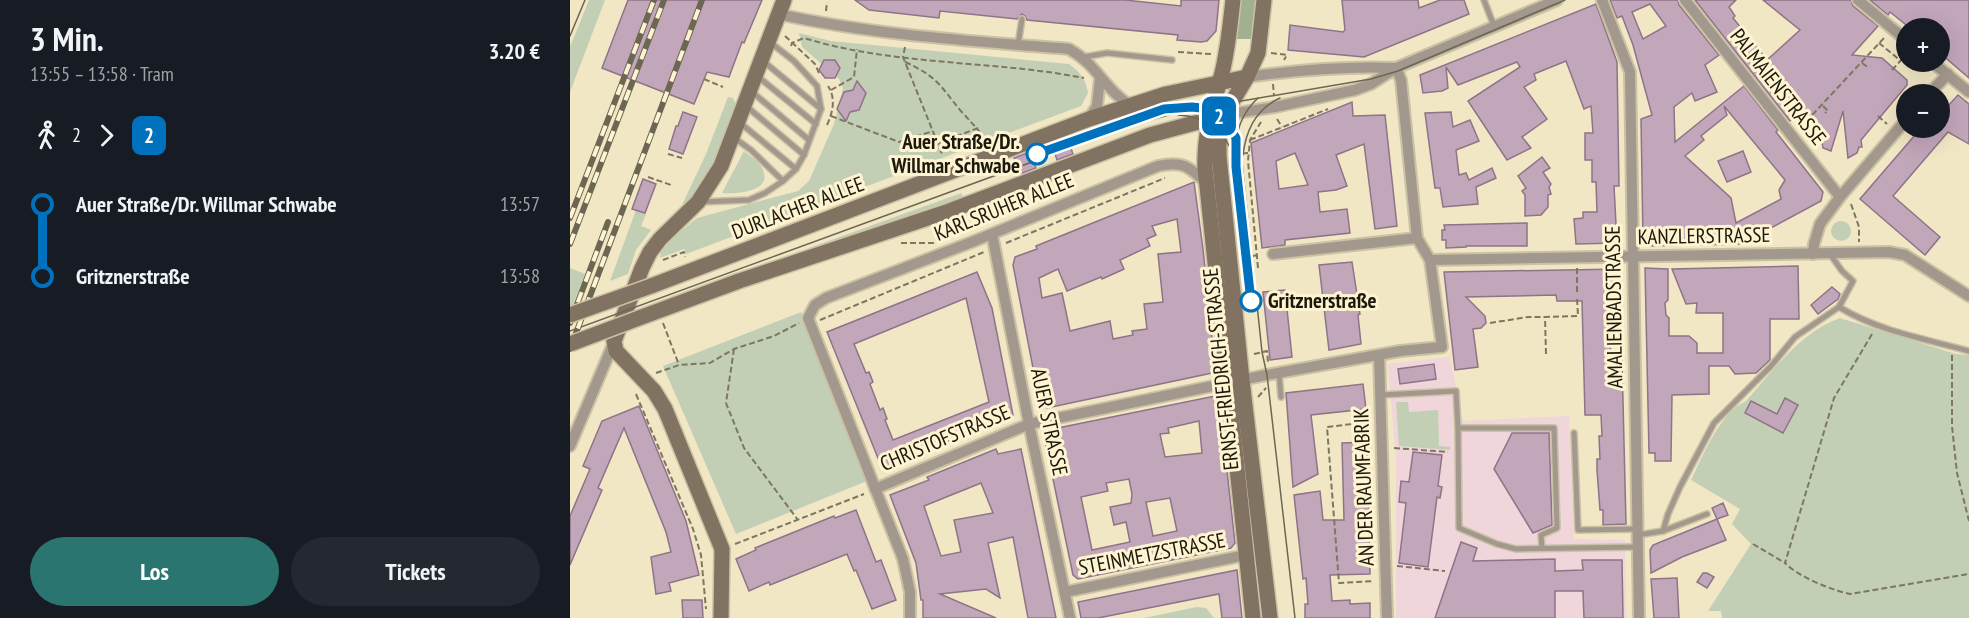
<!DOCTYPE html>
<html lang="de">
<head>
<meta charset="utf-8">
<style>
	:root { --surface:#171b24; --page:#242831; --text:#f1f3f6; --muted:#9ea1a6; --accent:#2b7571 }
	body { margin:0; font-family:"PT Sans Narrow",sans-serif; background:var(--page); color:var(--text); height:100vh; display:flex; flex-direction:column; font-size:22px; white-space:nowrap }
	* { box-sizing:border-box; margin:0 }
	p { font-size:20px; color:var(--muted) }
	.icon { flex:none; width:33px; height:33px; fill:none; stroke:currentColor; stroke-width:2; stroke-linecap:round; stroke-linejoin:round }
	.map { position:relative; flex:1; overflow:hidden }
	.panel { display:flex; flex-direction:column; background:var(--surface); width:570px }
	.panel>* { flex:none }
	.badge { padding:0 12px; border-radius:9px; font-size:21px; line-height:39px }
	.tools { position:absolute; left:1326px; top:18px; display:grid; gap:12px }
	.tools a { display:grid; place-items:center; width:54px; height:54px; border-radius:50%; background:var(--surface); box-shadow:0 6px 24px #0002; font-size:30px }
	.map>.badge { position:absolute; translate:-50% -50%; box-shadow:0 0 0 3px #fff }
	.legs { display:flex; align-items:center; gap:9px; height:66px; padding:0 30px; font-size:20px }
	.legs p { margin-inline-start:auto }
	.headline { display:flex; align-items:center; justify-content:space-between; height:102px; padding:0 30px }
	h1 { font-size:33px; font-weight:700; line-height:45px }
	.button { display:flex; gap:12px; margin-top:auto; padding:12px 30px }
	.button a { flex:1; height:69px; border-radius:36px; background:var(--accent); color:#fff; font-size:24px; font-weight:700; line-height:69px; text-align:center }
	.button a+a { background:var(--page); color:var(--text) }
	ul { padding:0 30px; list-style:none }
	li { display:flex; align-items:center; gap:21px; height:72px; font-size:22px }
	li i { display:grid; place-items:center; width:9px; height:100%; margin:0 8px; background:currentColor }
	li i::after { content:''; width:15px; height:15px; margin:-8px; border:4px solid; border-radius:50%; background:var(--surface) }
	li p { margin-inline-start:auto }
	li:first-child i { background:linear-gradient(#0000 50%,currentColor 0) }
	li:last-child i { background:linear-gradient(currentColor 50%,#0000 0) }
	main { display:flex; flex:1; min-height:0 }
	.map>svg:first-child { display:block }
	.commercial { fill:#f0d5da }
	.green { fill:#c2cfb4 }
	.forest { fill:#a2b092 }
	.building { fill:#c2a6ba; stroke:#8f7387; stroke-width:1.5; fill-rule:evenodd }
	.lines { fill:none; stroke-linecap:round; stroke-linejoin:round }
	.lane-casing { stroke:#cbc2a4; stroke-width:8 }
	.street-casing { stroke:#cbc2a4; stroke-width:14 }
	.secondary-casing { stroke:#cbc2a4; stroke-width:18 }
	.path { stroke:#7d7760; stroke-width:2; stroke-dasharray:6 3; stroke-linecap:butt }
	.lane { stroke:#a3988d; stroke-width:5 }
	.street { stroke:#a3988d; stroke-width:10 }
	.secondary { stroke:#827262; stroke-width:15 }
	.tram { stroke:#6c6752; stroke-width:1.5 }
	.rail-casing { stroke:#6c6752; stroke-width:6 }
	.rail { stroke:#fef4d2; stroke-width:4; stroke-dasharray:11; stroke-linecap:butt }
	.secondary-bridge-casing { stroke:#cbc2a4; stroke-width:18; stroke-linecap:butt }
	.secondary-bridge { stroke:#827262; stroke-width:15 }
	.line-1-casing { stroke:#fff; stroke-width:14 }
	.line-1 { stroke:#0071bc; stroke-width:9 }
	.stop-1-dot { fill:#fff; stroke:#0071bc; stroke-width:3 }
	.labels { text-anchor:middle; stroke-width:6; stroke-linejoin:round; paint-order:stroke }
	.street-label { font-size:21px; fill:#1c190c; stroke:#fef4d2 }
	.stop-label { font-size:21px; font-weight:bold; fill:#1c190c; stroke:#fef4d2; text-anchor:end }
</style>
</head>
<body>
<main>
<section class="panel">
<div class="headline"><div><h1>3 Min.</h1><p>13:55 – 13:58 · Tram</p></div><b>3.20 €</b></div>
<div class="legs"><svg class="icon" aria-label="walk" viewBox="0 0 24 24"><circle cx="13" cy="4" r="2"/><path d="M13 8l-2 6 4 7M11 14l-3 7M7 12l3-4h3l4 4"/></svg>2<svg class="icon" aria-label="forward" viewBox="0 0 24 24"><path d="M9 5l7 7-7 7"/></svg><b class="badge" style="background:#0071bc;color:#fff">2</b></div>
<ul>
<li><i style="color:#0071bc"></i><b>Auer Straße/Dr. Willmar Schwabe</b><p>13:57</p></li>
<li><i style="color:#0071bc"></i><b>Gritznerstraße</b><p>13:58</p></li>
</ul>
<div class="button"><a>Los</a><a>Tickets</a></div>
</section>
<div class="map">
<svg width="1399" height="618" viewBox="0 0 1399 618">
	<rect width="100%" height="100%" fill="#f1e7c5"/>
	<polygon class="commercial" points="880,357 893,421 999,416 1004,539 1055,540 1056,618 826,618 826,459 818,364"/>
	<g class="green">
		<polygon points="19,0 35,0 0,92 0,47"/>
		<path d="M229,33L261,41L499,64C510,72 516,79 518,93L511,106L116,254L114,249L90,258L91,252L104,237L127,218L228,191L239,181L264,124L273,89L269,79L232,47Z"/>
		<path d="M158,97L163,98L166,105C153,140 143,182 112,205L136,154Z"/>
		<path d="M174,151C180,156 189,161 192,168C205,192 165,194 152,193Z"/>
		<polygon points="391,193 393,197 162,276"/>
		<polygon points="66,210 76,214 71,226 81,230 66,250 58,274 40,281"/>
		<circle cx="1271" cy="231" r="10"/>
		<polygon points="0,268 15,274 0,313"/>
		<polygon points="231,312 297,481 166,534 93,366"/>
		<path d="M1270,318L1386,354L1399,355V618H1152L1151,611H1138L1181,544L1162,524L1170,509L1121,480C1133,456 1150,412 1176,401C1204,370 1230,332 1270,318Z"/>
		<polygon points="826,402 838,402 839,412 868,410 869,446 880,447 880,450 829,446"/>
		<polygon points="627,607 636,608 644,618 574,618"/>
	</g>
	<polygon class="forest" points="665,0 690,0 687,39 663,39"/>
	<g class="building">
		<polygon points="58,0 192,0 174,43 172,42 159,77 137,72 124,104 32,68"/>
		<polygon points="285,0 555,0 611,6 611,0 649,0 646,31 637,41 631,42 607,40 608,35 457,20 455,16 452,14 447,19 370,11 369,18 299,10"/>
		<polygon points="772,0 848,0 849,8 870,0 894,0 899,14 794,57 718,50 720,25 773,32 775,30"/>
		<path d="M1040,0H1108L1109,5L1149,55L1135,65L1147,92L1125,101L1122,93L1104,107L1105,142L1174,86L1208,130L1206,132L1253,192L1251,201L1171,244L1078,246L1073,240L1071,119L1082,115L1063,45L1052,16L1047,18ZM1080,4L1096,26L1073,39L1062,12ZM1154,106L1215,180L1209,190L1211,199L1166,223L1161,198L1115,156L1134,140L1131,136L1157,115Z"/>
		<polygon points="1125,0 1166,0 1159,7 1165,16 1163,18 1197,60 1230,30 1193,0 1281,0 1283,6 1308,26 1282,55 1312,58 1337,80 1337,85 1291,140 1292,147 1289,147 1287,153 1278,158 1273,111 1261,151 1253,148 1251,136 1242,128 1226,116 1220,121"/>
		<polygon points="1300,0 1399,0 1399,78 1370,53 1370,28 1340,28 1320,12 1318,15"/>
		<polygon points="1026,4 1047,62 1049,186 1044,186 1047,243 1006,244 1004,219 1013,218 1013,212 1027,212 1026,182 1022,182 1022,160 1015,160 1015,133 1023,133 1021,106 1014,109 996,61 964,74 966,80 954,87 977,119 952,137 961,148 937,160 898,101 950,67 947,62 888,85 876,67 878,88 872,91 853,93 850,75"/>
		<polygon points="254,60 265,60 270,68 265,78 255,78 249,70"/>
		<polygon points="287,81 296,93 289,110 280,112 276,121 267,109 274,92 283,90"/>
		<polygon points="1388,95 1399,104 1399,144 1378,132 1323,196 1370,237 1355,255 1290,199 1351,128 1370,128 1370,98 1378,106"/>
		<path d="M782,102L783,116L815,115L827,226L805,229L794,144L766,155L777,186L766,190L748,192L750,212L777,209L780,233L715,240V245L692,248L681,143ZM725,153L738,185L709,189L706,161Z"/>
		<polygon points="113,112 127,117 113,154 99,149 106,126 108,126"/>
		<polygon points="881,112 883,127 900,120 909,141 886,150 889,175 896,173 899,180 922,168 926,178 906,187 908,204 873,207 870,188 865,188 855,113"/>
		<polygon points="497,138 503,154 487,160 482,144"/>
		<polygon points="1173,151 1181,172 1157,182 1148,161"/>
		<polygon points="460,152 466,168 450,174 444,158"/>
		<polygon points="972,157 980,168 973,172 981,184 979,187 981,194 978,195 978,207 971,215 955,216 955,195 952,191 956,188 948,176"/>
		<polygon points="73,179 86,184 75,213 62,209"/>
		<path d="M624,182L633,249L645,369L642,373L477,408L470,404L443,265L445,257L467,249L466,246ZM607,219L611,252L588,254L593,302L574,304L577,329L562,331L563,335L543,339L540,321L500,331L492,293L472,298L469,278L488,269L497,291L531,277L532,279L554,269L550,260L580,246L577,239L586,235L582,226Z"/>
		<polygon points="957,223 957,246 896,246 896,247 876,248 876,240 872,240 872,230 875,230 874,225"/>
		<polygon points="782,262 790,314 788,315 791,344 759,350 749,265"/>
		<polygon points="1228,266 1229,319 1200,319 1200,360 1186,373 1165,374 1159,366 1139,366 1139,394 1102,395 1101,461 1085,461 1085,453 1079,453 1075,268 1098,269 1098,300 1095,303 1096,315 1099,318 1099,336 1119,336 1127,343 1127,353 1153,353 1153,313 1126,313 1127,303 1116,304 1102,269"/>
		<polygon points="1049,269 1050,317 1039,317 1041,361 1052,360 1056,524 1033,525 1033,510 1030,510 1027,470 1027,459 1030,459 1029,436 1032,436 1031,415 1015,415 1012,301 987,301 986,295 896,297 915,316 916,323 911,328 903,329 908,367 885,370 874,272"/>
		<path d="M407,272L422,308L443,415L312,468L257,332ZM396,298L419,402L323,440L315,420L317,419L313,408L310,410L300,384L303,382L299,372L296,373L284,344Z"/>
		<polygon points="1262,287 1270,294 1268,299 1248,314 1241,305"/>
		<polygon points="715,290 722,357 700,360 693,292"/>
		<polygon points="864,364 866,379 830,384 828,369"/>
		<polygon points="793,384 796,409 741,415 748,474 723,487 716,393"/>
		<path d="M645,396L649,399L665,543L661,548L508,579L503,575L474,436L478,430ZM629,421L632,453L595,457L590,434L599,433L598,428ZM559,479L562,494L561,503L540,507L544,525L556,522L560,542L522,550L511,497L538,491L536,483ZM600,498L607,531L583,536L576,502Z"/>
		<polygon points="1215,398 1228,405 1213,433 1175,413 1181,401 1207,414"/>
		<polygon points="69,406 116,521 129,575 99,583 101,591 86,594 81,557 101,552 96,532 54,428 28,488 32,490 0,565 0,516 20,469 13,466 32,421"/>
		<polygon points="942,433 979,433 982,525 963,533 924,469"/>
		<polygon points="797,442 800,574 760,575 762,601 780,600 780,604 800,603 800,618 735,618 735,604 738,604 736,578 733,579 724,495 750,491 753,520 774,520 772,443"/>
		<path d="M426,449L428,454L451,449L486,618H458L443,537L418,543L430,598L416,589L370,594L426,618H353V600H351L346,563L320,495L359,480L357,477ZM411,483L423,513L384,520L391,552L371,556L354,506Z"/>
		<polygon points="843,452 872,455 868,486 872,487 870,498 867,497 858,567 829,563 836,503 829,502 831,481 839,482"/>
		<polygon points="1153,503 1158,515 1147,519 1156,540 1112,557 1081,573 1080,550 1083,545 1147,519 1142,508"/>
		<polygon points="286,510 306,562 311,560 326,600 302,609 286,570 284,571 277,554 200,585 199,582 179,591 166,559 186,550 185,548 264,516 265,518"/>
		<polygon points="891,542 907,548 903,561 985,559 985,571 1013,570 1012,560 1052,560 1053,618 1014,618 1013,591 985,591 985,618 865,618"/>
		<polygon points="667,570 672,618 652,618 649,594 528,618 511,618 508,602"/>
		<polygon points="1133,573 1137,573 1144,577 1137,588 1127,582"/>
		<polygon points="1107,578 1109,618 1084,618 1081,579"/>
		<polygon points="112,600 132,600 133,618 113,618"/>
	</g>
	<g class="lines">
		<defs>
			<g id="lane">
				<polyline points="914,0 924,26"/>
				<polyline points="448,45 452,19"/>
				<polyline points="514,57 537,53 602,60"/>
				<polyline points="193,61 251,109"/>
				<polyline points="186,75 246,124"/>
				<polyline points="181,91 239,140"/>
				<polyline points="176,106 234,155"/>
				<polyline points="169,122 226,169"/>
				<polyline points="163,137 181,150 213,181"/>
				<polyline points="130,202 179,200 195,193 213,181 226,169 234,155 251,109 247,86 224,61 201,43"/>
				<path d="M1269,307C1308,331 1355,339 1399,351"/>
				<polyline points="709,373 711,397"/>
				<polyline points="811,395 886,391 888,428 889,528 927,544 946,549 1068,547"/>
				<polyline points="888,428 984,428 987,528 971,535 972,548"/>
				<polyline points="1004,433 1008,530 1068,529"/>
				<polyline points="1093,531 1098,514 1110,487 1144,423 1201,366 1225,337 1269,307 1283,281 1272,271 1260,254"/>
				<polyline points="1068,535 1093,531 1137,514"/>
			</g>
			<g id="street">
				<polyline points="1032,0 1060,72 1069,618"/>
				<polyline points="1115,0 1270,197"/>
				<polyline points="1288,0 1336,40"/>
				<path d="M208,14C303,35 402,41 499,49C528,65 533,88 561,106"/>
				<polyline points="1362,62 1399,92"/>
				<path d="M677,77C727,70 776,66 826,68"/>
				<polyline points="1359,94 1378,74"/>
				<polyline points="654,115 705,107 785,90 801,84 826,68 987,0"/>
				<polyline points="519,119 527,106 530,78"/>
				<polyline points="422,234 459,424 500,618"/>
				<polyline points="703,254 847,238"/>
				<polyline points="1243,254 1244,244 1250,224 1270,197 1336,120"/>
				<polyline points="860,260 1319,252 1335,255 1399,296"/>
				<polyline points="809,355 817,618"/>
				<polyline points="0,446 44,342"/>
				<polyline points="305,489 459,424 691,376 830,351 872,347 860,260 847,238 831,80 826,68"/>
				<polyline points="495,592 676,555"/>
				<path d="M340,618V592L333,559L238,318L245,305L256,298L402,242L588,166C612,161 619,166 635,182"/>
			</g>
			<g id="secondary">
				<path d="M663,0C660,25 658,49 652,73C643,106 634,133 635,168L683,618"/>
				<polyline points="694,0 688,53 677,77 654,115 649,134 649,156 672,380 700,618"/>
				<polyline points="81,286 519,119 596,94 677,77"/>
				<polyline points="69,318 169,281 379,211 580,135 647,117"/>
				<polyline points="151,618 152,549 95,409 84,391 46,351 44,341 72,268 80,252 90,239 128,202 151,166 214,0"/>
			</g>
		</defs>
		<use href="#lane" class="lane-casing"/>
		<use href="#street" class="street-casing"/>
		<use href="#secondary" class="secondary-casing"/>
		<g class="path">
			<polyline points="256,11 257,2"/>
			<polyline points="215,36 245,64 249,73"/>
			<polyline points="1309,43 1331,61"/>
			<path d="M221,46L222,43L234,38C324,66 423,60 514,78"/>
			<polyline points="335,47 333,57 372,154"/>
			<polyline points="608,52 641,54"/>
			<polyline points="701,53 717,55 714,60"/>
			<path d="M335,62C366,76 370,85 390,110C400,121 409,130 417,142"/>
			<polyline points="1292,63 1299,68"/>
			<polyline points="1322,70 1336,55"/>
			<polyline points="134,79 153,87"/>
			<polyline points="703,84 704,96"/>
			<polyline points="261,90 284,77 287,49"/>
			<polyline points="1253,106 1258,111 1255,113"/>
			<polyline points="261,116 329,142 363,131"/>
			<polyline points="1308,116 1317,124"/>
			<polyline points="707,119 712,127"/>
			<path d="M257,125C263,112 266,98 258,86"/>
			<polyline points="1230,128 1314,38"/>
			<polyline points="680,140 758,109"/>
			<polyline points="369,143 408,128"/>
			<polyline points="98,154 112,158"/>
			<polyline points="663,154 678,153"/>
			<polyline points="78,177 101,185"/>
			<polyline points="1281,204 1289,227 1289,242"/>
			<polyline points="331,243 364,243"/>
			<polyline points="436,243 595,178"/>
			<polyline points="673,257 689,255"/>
			<polyline points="93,260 114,252 115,257"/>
			<polyline points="688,268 678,161 680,140 691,122"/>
			<polyline points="1007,268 1007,292"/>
			<polyline points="250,320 414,252"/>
			<polyline points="93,323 109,365"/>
			<polyline points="920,323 958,317 975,317"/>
			<path d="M1302,334L1264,398L1215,563C1227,576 1261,590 1280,594L1399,574"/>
			<polyline points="164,349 156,403 174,448 228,520"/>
			<polyline points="684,354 697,351 698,362"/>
			<polyline points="976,354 975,317 1008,316 1007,298"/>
			<polyline points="1382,355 1382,426 1387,473 1399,521"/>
			<polyline points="1040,356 1052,356"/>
			<polyline points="1042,356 1042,341 1053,340"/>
			<polyline points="86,373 109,365 140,363 164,349 204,336 229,323"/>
			<polyline points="66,394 123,529 131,555 136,609"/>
			<polyline points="688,397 696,388"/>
			<polyline points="799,422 757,427 769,583 804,581"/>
			<polyline points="824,448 878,452"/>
			<polyline points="165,544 294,494"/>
			<polyline points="1183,544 1215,563"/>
			<polyline points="827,566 875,571"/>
		</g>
		<use href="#lane" class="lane"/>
		<use href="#street" class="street"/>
		<use href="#secondary" class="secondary"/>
		<g class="tram">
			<polyline points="0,36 15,0"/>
			<path d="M632,108C654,116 666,131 671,153L692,352L697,375L725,618"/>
			<path d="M608,115C635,116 656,132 664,157"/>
			<path d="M666,142C668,124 675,110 688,98"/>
			<path d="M673,155C676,129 686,109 710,98"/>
			<polyline points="0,331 566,124 613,111 801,79 828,71 995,0"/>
		</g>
		<defs>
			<g id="rail">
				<polyline points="0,218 84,0"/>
				<polyline points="0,244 94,0"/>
				<polyline points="0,323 38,222"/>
				<polyline points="0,349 132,0"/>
			</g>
		</defs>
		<use href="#rail" class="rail-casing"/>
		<use href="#rail" class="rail"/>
		<defs>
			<g id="secondary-bridge">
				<polyline points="0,315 81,286"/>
				<polyline points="0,344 69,318"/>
			</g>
		</defs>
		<use href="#secondary-bridge" class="secondary-bridge-casing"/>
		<use href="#secondary-bridge" class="secondary-bridge"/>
	</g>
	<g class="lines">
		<defs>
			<polyline id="line-1" points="467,154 594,109 622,107 631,108 647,115 658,125 666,138 666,167 681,301"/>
		</defs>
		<use href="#line-1" class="line-1-casing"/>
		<use href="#line-1" class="line-1"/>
	</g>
	<g class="stop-1-dot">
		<circle cx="467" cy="154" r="10"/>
		<circle cx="681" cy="301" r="10"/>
	</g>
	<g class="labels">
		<g class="street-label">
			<text transform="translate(1208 87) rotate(52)" y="7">PALMAIENSTRASSE</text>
			<text transform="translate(434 207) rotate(-22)" y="7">KARLSRUHER ALLEE</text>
			<text transform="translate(228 208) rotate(-21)" y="7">DURLACHER ALLEE</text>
			<text transform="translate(1134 236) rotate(-1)" y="7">KANZLERSTRASSE</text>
			<text transform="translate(1044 307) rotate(-91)" y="7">AMALIENBADSTRASSE</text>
			<text transform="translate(651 369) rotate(-96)" y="7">ERNST-FRIEDRICH-STRASSE</text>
			<text transform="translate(479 422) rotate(78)" y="7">AUER STRASSE</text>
			<text transform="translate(375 438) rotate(-23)" y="7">CHRISTOFSTRASSE</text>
			<text transform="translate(794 487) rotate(-92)" y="7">AN DER RAUMFABRIK</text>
			<text transform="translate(582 554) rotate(-11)" y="7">STEINMETZSTRASSE</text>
		</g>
		<g class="stop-label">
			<text x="450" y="149">Auer Straße/Dr.<tspan x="450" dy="24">Willmar Schwabe</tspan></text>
			<text x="698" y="308" text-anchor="start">Gritznerstraße</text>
		</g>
	</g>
</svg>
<div class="tools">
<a>+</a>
<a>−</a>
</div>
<b class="badge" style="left:649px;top:116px;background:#0071bc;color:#fff">2</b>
</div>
</main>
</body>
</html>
